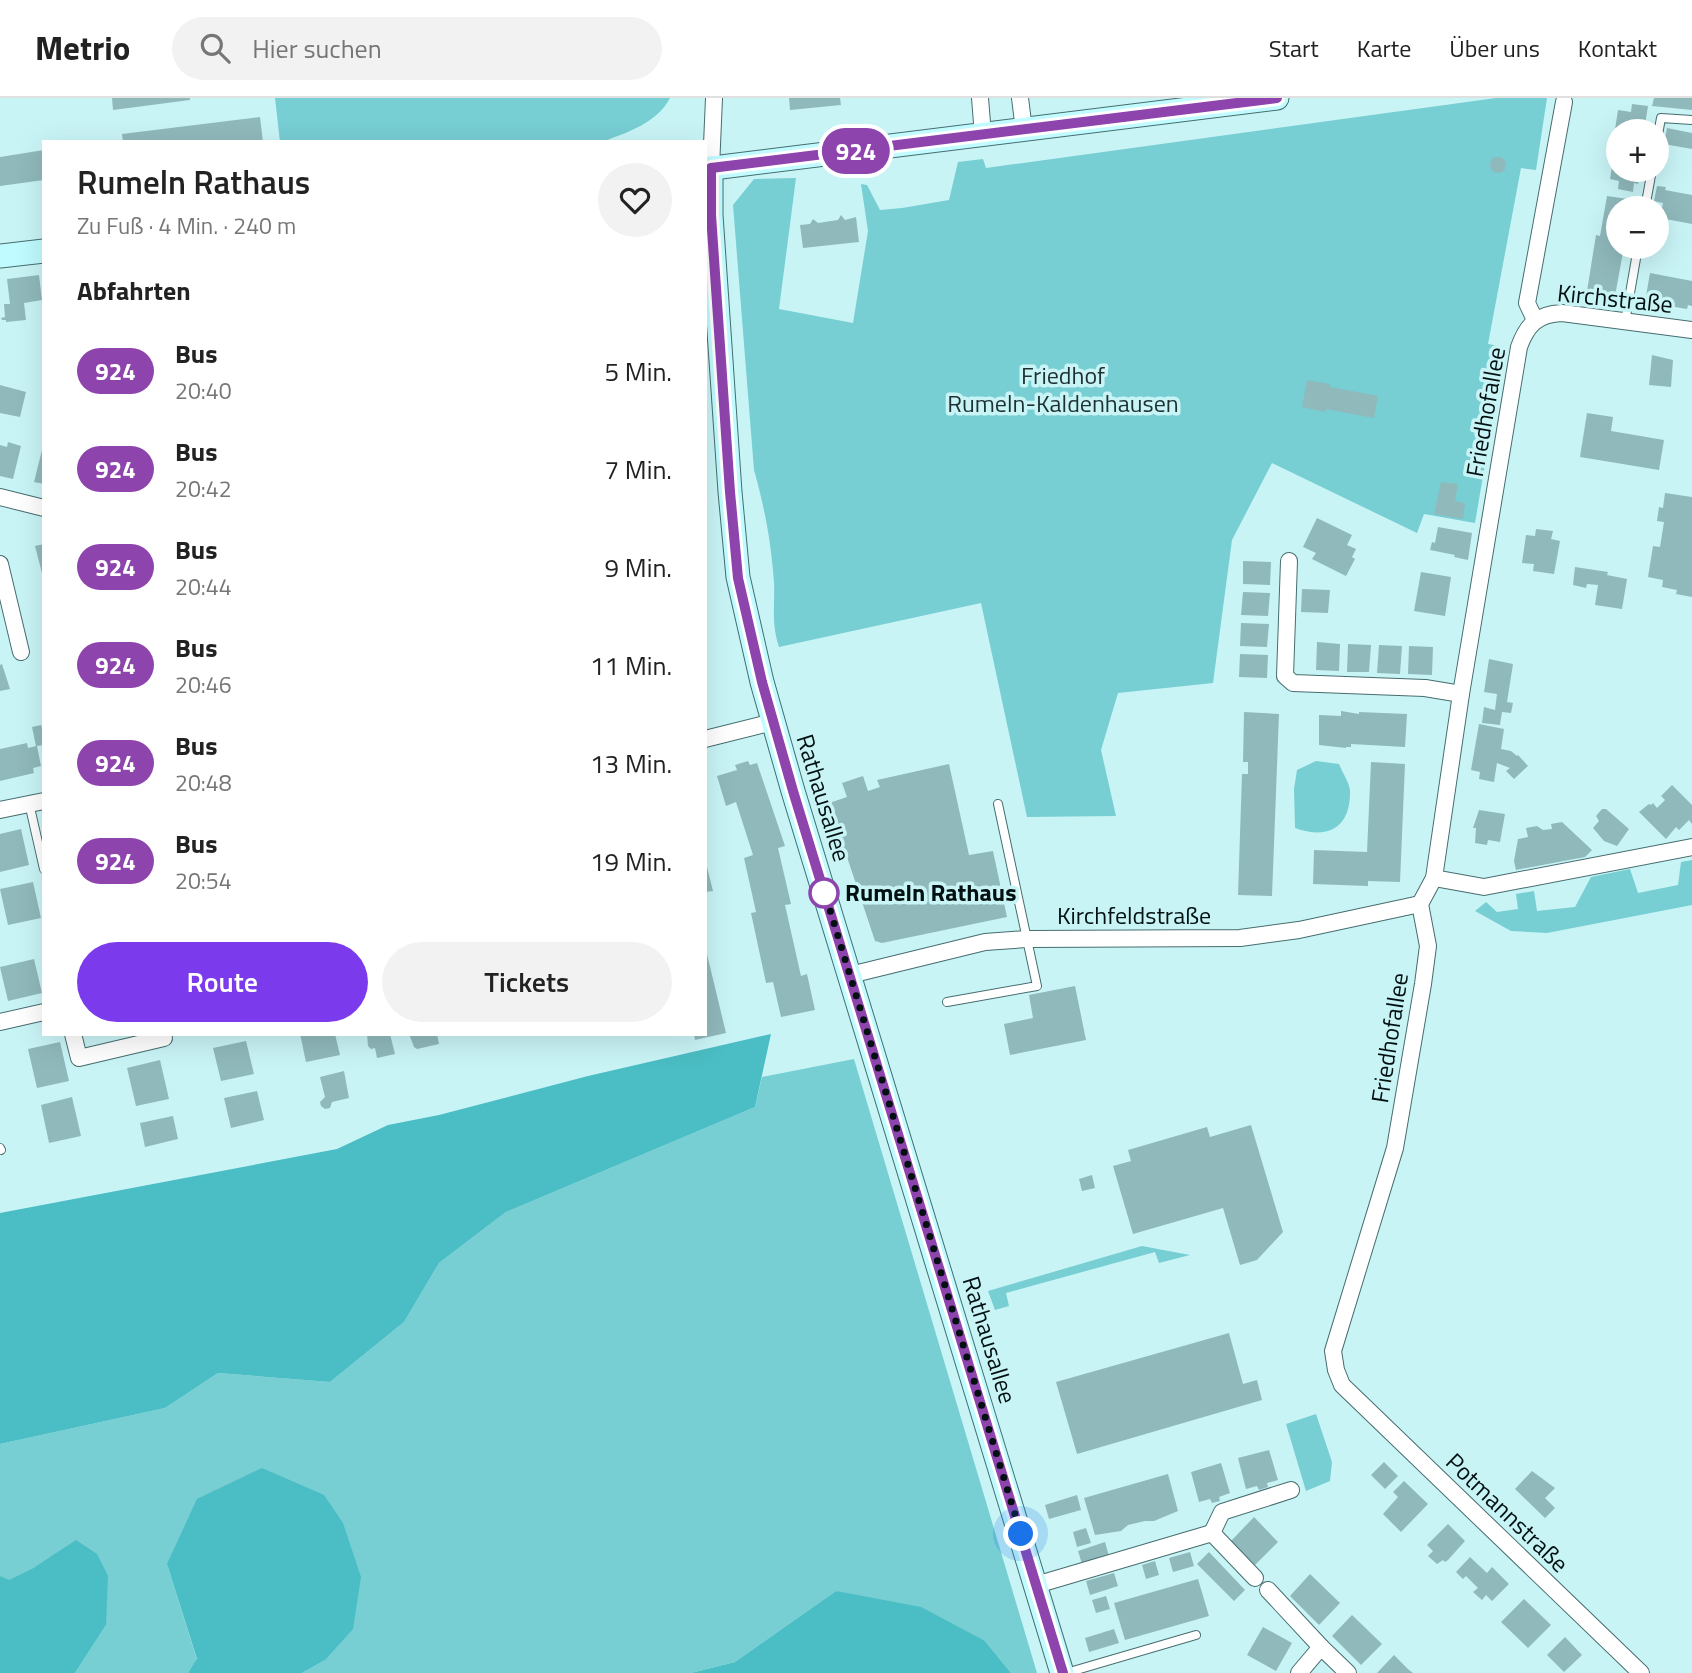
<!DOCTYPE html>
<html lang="de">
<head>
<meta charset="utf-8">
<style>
	:root { --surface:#fff; --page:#f2f2f2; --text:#222; --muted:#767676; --line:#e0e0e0; --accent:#7c3aed }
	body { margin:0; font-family:"Titillium Web",sans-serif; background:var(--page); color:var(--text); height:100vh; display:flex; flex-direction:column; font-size:26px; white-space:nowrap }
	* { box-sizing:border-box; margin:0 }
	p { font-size:23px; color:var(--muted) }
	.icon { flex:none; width:38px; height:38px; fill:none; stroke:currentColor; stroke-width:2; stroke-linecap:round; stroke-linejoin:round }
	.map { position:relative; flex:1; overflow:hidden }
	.panel { position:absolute; left:42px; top:42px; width:665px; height:896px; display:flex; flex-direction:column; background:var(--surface); border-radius:0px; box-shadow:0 7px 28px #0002 }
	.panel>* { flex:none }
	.badge { padding:0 14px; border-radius:23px; font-size:24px; line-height:46px }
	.fabs { position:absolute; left:1606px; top:21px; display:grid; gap:14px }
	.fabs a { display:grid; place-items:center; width:63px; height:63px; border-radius:50%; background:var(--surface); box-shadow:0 7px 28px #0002; font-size:35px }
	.you { position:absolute; width:35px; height:35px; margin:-18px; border:5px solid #fff; border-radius:50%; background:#1a73e8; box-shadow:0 0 0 10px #1a73e833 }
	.map>.badge { position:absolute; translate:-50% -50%; box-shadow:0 0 0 4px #fff }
	h2 { padding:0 35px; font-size:26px; line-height:63px }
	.round { display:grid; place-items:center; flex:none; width:74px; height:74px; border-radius:37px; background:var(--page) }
	.summary { display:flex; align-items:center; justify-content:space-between; height:119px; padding:0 35px }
	h1 { font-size:33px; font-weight:600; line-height:52px }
	.primary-button { display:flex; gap:14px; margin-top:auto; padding:14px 35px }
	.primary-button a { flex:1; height:80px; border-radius:42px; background:var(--accent); color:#fff; font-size:28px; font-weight:600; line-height:80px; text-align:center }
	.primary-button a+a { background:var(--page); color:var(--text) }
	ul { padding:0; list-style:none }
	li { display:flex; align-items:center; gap:21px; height:98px; padding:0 35px }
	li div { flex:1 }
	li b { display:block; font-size:26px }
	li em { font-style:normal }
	li .badge { min-width:77px; font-weight:700; text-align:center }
	header { display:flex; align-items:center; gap:42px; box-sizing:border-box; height:98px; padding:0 35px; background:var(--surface); border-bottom:2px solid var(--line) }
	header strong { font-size:33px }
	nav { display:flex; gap:38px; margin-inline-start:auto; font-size:24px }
	.search { width:490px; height:63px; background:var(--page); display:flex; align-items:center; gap:18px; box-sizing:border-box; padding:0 24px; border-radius:38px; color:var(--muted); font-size:26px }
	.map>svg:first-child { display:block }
	.green { fill:#77ced3 }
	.forest { fill:#4bbdc4 }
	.building { fill:#90b9bc }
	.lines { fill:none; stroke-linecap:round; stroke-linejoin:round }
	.lane-casing { stroke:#466d6f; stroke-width:10 }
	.street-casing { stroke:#466d6f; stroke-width:18 }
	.secondary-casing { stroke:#466d6f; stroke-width:25 }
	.lane { stroke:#fff; stroke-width:8 }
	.street { stroke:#fff; stroke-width:16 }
	.secondary { stroke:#c0fbff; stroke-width:23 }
	.line-casing { stroke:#fff; stroke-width:16 }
	.line { stroke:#8e44ad; stroke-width:10 }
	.walk { stroke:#021011; stroke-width:7; stroke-dasharray:0 12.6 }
	.stop-dot { fill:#fff; stroke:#8e44ad; stroke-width:3.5 }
	.labels { text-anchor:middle; stroke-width:7; stroke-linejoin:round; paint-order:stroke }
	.street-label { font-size:24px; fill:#021011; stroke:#c9f4f6 }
	.park-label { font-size:24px; fill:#1d3133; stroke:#c9f4f6 }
	.stop-label { font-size:24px; font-weight:bold; fill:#021011; stroke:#c9f4f6; text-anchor:start }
</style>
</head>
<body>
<header>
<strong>Metrio</strong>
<div class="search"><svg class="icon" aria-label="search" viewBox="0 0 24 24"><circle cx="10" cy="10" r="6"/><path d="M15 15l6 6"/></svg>Hier suchen</div>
<nav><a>Start</a><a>Karte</a><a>Über uns</a><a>Kontakt</a></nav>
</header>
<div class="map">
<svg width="1692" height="1575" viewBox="0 0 1692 1575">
	<rect width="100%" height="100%" fill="#c9f4f6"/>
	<g class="green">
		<path d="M275,0H670C657,25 628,34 602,44H280Z"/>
		<path d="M1496,0H1547L1536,72L1521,70L1488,246L1505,249L1475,425L1424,416L1417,435L1272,365L1232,442L1213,585L1118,595L1101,652L1116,718L1027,719L981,505L779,549C771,524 775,509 774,484C771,444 765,411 754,372L733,107L754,81L796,80L779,211L853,225L868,133L861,86L867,87L880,112L902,110L949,102L958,64L983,61L986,70Z"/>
		<path d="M1316,663L1339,666C1342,674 1349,684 1350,692C1351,730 1328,742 1295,730L1294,691L1297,672Z"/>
		<polygon points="1692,762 1692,807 1547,835 1511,833 1475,813 1486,804 1497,814 1518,811 1516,796 1534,793 1537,813 1575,809 1591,779 1630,771 1638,795 1678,787 1681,764"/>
		<polygon points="854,961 1037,1575 1011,1575 985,1543 836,1493 735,1564 691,1575 302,1575 325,1562 167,1466 197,1562 188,1575 75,1575 106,1527 35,1469 8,1483 0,1478 0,1346 165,1310 218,1275 330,1284 404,1224 439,1165 506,1114 755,1009 762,979"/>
		<polygon points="1142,1148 1190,1157 1159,1165 1155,1154 1006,1195 1009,1208 995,1212 988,1193"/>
		<polygon points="1316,1316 1332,1364 1330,1383 1306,1393 1286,1326"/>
	</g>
	<g class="forest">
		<polygon points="771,936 755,1009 506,1114 439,1165 404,1224 330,1284 218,1275 165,1310 0,1346 0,1115 337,1051 388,1027 439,1017 588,978"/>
		<polygon points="262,1370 324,1397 343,1425 361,1479 353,1531 325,1562 302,1575 188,1575 197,1561 167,1466 197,1401"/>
		<polygon points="76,1442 97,1456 108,1478 106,1527 75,1575 0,1575 0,1478 9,1482 35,1469"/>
		<polygon points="836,1493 921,1509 985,1543 1011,1575 691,1575 735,1564"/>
	</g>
	<g class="building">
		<polygon points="112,0 190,0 190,2 113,12"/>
		<polygon points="789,0 840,0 841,7 790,12"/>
		<polygon points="1654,0 1692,0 1692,12 1652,8"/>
		<polygon points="1632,6 1648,8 1644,33 1619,33 1619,72 1641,72 1638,86 1634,85 1633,94 1618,91 1619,83 1610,81 1617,39 1614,38 1618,12 1631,14"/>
		<polygon points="260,19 263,44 123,44 122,36"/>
		<polygon points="1667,30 1692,35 1692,51 1664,46"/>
		<polygon points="44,52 44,82 0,88 0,59"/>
		<circle cx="1498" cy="67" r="8"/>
		<polygon points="1657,88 1666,89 1665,92 1692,97 1692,126 1660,120 1663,105 1654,103"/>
		<polygon points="1607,98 1635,102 1634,110 1619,110 1619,149 1624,149 1615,198 1587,193 1596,137 1600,138"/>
		<polygon points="841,117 845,122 856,119 859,144 803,150 800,127 810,126 813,121 818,125 838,122"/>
		<polygon points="1650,175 1692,183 1692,208 1688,207 1687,211 1645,204"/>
		<polygon points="39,177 42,202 24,205 26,222 6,224 6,222 2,222 1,220 5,219 4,206 10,206 7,181"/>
		<polygon points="1652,257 1673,262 1671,289 1649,287"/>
		<polygon points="1307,282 1330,286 1330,289 1378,298 1374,320 1326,311 1325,314 1302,309"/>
		<polygon points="0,287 26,294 20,319 0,315"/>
		<polygon points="1587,315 1613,319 1611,333 1664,342 1659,372 1580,359"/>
		<polygon points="8,344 21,348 13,381 0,378 0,347 7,349"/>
		<polygon points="43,348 44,349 44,386 34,384"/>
		<polygon points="1441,384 1458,386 1455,403 1465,405 1463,421 1434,416"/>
		<polygon points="1665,395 1692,399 1692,499 1676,496 1677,492 1662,489 1663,482 1648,479 1653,448 1660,449 1664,424 1657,423 1659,409 1663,410"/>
		<polygon points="1317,420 1352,437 1347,447 1356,451 1352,459 1355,461 1346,478 1312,461 1316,455 1303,449"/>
		<polygon points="1438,429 1472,435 1468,462 1454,459 1455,457 1430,452 1432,444 1435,445"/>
		<polygon points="1536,431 1553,433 1551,441 1560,443 1554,476 1533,473 1534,466 1522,465 1526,437 1535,438"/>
		<polygon points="44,446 44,479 43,479 35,448"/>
		<polygon points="1243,463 1271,464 1270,487 1243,486"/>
		<polygon points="1575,469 1608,474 1607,477 1627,481 1622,511 1595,507 1598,487 1587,486 1586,490 1573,487"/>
		<polygon points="1421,474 1451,479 1445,518 1414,513"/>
		<polygon points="1302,491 1330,492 1328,515 1301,514"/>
		<polygon points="1243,494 1270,495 1268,518 1241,517"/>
		<polygon points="1241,525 1269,526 1267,549 1240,548"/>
		<polygon points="1317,544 1340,546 1339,573 1316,572"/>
		<polygon points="1348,546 1371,547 1369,574 1347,574"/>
		<polygon points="1379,547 1402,548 1400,576 1377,575"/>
		<polygon points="1409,548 1433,549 1432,577 1408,576"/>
		<polygon points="1240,556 1268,557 1267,580 1239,579"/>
		<polygon points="1489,561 1513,566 1507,604 1513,605 1511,615 1502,614 1500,627 1482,625 1484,609 1495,612 1497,596 1484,594"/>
		<polygon points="2,566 10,591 0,593 0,567"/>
		<polygon points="1341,613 1359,616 1359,614 1407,616 1405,649 1351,646 1351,649 1346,649 1346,650 1319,647 1319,617 1341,618"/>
		<polygon points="1244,614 1279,616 1272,798 1238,797 1242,676 1248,676 1248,664 1243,664"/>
		<polygon points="1479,626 1504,631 1501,651 1511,653 1517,658 1518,657 1528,668 1514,681 1506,673 1510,670 1497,665 1494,684 1479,681 1480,674 1471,672"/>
		<polygon points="41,627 44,635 44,647 37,648 41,668 33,670 34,675 0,683 0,651 27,645 28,650 36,648 32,629"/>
		<polygon points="748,663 750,667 757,665 785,748 778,750 791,806 785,807 801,878 807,876 815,912 781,919 773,884 766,885 751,815 756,814 744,760 753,757 736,704 726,708 717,678 737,672 735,667"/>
		<polygon points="1371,664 1405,666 1400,784 1368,783 1368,788 1313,786 1314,752 1367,754"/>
		<polygon points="949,666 969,757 993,753 1007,819 882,845 875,843 829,705 847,699 842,685 863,678 868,693 880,689 877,682"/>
		<polygon points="1672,687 1692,707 1692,726 1689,722 1679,732 1676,729 1666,741 1639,714 1649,706 1651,707 1653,705 1657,710 1665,702 1661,698"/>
		<polygon points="1602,711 1606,711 1629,731 1617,748 1604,743 1593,730 1599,723 1596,718"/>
		<polygon points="1479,712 1505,716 1500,744 1488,742 1487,747 1475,745 1476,730 1473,730"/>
		<polygon points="1562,724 1592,752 1585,759 1516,772 1514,763 1518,741 1528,739 1526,730 1537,728 1543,732 1552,731 1551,726"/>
		<polygon points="21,731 29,767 0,774 0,736"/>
		<polygon points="705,761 713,793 705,794"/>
		<polygon points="33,784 41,820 8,827 0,791"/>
		<polygon points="705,848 726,935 695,942 694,936 705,936"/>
		<polygon points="34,861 42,895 8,903 0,869"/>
		<polygon points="1075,888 1086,942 1010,957 1004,926 1033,920 1029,897"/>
		<polygon points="300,936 335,936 340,957 306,964"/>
		<polygon points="367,936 390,936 395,956 377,960 375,950 371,951 368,948"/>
		<polygon points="409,936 437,936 439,946 417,951 414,949"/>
		<polygon points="246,943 254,976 221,983 213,950"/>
		<polygon points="60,944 69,983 37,990 28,951"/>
		<polygon points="160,962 169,1001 136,1008 127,970"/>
		<polygon points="344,973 349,1000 332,1004 330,1010 325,1011 321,1008 320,1004 325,999 320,979"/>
		<polygon points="257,993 264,1022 231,1030 224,1000"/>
		<polygon points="72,999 81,1038 49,1045 41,1007"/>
		<polygon points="173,1018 178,1041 145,1049 140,1025"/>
		<polygon points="1251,1027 1283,1134 1257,1162 1240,1167 1223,1110 1133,1136 1113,1068 1131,1063 1128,1052 1207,1029 1210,1039"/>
		<polygon points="1092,1077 1095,1090 1082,1093 1079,1081"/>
		<polygon points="1229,1235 1243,1286 1257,1282 1262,1302 1077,1356 1056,1284"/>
		<polygon points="1269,1352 1278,1382 1267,1385 1268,1389 1259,1392 1257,1388 1246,1391 1238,1360"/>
		<polygon points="1384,1364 1398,1378 1385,1391 1371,1377"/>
		<polygon points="1221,1365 1230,1395 1219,1399 1220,1403 1212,1405 1210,1401 1199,1404 1191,1374"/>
		<polygon points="1532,1373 1555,1390 1545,1400 1555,1410 1545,1420 1515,1391"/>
		<polygon points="1168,1376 1178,1413 1154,1423 1145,1423 1128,1427 1121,1433 1095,1437 1084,1400"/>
		<polygon points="1404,1383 1428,1406 1401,1434 1383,1416 1398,1399 1393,1394"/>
		<polygon points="1077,1397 1081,1412 1049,1421 1045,1407"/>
		<polygon points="1254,1419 1278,1444 1255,1467 1231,1443"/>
		<polygon points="1448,1426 1465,1443 1448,1462 1445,1464 1443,1462 1437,1466 1428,1458 1433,1453 1427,1447"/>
		<polygon points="1086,1430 1091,1445 1077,1449 1073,1434"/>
		<polygon points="1105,1444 1109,1458 1082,1466 1078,1453"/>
		<polygon points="1190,1454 1194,1468 1173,1474 1169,1460"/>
		<polygon points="1209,1454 1245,1492 1234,1503 1197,1466"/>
		<polygon points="1470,1459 1487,1475 1492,1469 1509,1486 1492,1503 1486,1497 1482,1502 1473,1494 1478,1490 1466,1478 1463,1481 1456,1474"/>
		<polygon points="1155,1463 1159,1477 1146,1481 1142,1467"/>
		<polygon points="1114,1475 1118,1488 1090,1497 1086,1483"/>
		<polygon points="1310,1476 1340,1505 1319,1527 1290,1498"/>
		<polygon points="1198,1481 1209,1518 1125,1542 1114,1505"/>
		<polygon points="1106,1498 1110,1511 1096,1515 1092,1502"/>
		<polygon points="1524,1501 1551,1527 1528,1550 1501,1524"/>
		<polygon points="1352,1517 1382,1546 1361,1567 1332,1538"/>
		<polygon points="1263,1529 1292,1545 1276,1573 1247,1557"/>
		<polygon points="1114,1531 1119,1545 1089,1554 1085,1540"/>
		<polygon points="1565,1539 1582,1557 1564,1574 1547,1557"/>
		<polygon points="1394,1557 1409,1572 1413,1575 1377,1575"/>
	</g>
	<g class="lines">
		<defs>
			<g id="lane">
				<polyline points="1657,42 1661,20 1692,22"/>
				<polyline points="1645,110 1652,72"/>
				<polyline points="1625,224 1638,149"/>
				<polyline points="29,705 44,771"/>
				<polyline points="947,904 1037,888 998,706"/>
				<polyline points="0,1050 1,1052"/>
				<polyline points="1066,1575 1196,1537"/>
			</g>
			<g id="street">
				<polyline points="980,0 983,37"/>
				<polyline points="1020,0 1024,32"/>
				<polyline points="711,70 714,0"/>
				<polyline points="1535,222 1527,205 1564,4"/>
				<polyline points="0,399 44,410"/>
				<polyline points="1289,463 1285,578 1293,585 1425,590 1461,596"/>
				<polyline points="0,466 21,554"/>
				<polyline points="705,641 773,624"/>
				<polyline points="0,712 44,703"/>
				<polyline points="1434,780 1484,789 1692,749"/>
				<polyline points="850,877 985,844 1027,841 1240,840 1299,832 1420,806"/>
				<polyline points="0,924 44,914"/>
				<polyline points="73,936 79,960 164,940"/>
				<polyline points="1212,1435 1222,1414 1291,1392"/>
				<polyline points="1036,1487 1212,1435 1255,1480"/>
				<polyline points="1268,1492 1321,1549"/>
				<polyline points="1299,1575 1321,1549 1348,1575"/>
				<path d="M1641,1575L1342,1287L1336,1272L1333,1253L1395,1050L1423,886L1428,848L1420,806L1434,780L1461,596L1519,249C1527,227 1537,216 1562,215L1692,232"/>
			</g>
			<g id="secondary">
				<polyline points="711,70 711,117 730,394 738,479 762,584 793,693 1062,1575"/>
				<polyline points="705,71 1277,0"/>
				<polyline points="0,158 44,153"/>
			</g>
		</defs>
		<use href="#lane" class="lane-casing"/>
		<use href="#street" class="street-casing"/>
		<use href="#secondary" class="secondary-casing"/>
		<use href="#lane" class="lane"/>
		<use href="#street" class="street"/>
		<use href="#secondary" class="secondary"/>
	</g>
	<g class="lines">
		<defs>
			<polyline id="line" points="1063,1575 793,693 762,584 738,480 730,394 711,117 711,70 1277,0"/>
		</defs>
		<use href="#line" class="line-casing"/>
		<use href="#line" class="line"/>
		<polyline class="walk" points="824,795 822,786 1021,1436"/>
	</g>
	<circle class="stop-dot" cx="824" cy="795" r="14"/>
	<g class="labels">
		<g class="street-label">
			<text transform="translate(1615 201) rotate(6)" y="8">Kirchstraße</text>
			<text transform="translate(1486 314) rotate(-80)" y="8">Friedhofallee</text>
			<text transform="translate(823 700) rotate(73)" y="8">Rathausallee</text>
			<text x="1134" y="826">Kirchfeldstraße</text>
			<text transform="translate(1390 940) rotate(-81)" y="8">Friedhofallee</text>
			<text transform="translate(989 1242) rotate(73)" y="8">Rathausallee</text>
			<text transform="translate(1507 1415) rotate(44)" y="8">Potmannstraße</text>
		</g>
		<g class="park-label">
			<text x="1063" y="286">Friedhof<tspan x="1063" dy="28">Rumeln-Kaldenhausen</tspan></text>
		</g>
		<g class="stop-label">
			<text x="845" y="803">Rumeln Rathaus</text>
		</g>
	</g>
</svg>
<div class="fabs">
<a>+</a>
<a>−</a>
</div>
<div class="you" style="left:1021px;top:1436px"></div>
<b class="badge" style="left:856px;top:53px;background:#8e44ad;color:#fff">924</b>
<section class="panel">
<div class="summary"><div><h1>Rumeln Rathaus</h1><p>Zu Fuß · 4 Min. · 240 m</p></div><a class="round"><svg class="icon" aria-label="heart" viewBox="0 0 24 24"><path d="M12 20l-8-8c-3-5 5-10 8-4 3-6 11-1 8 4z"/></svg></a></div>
<h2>Abfahrten</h2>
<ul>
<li><span class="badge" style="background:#8e44ad;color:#fff">924</span><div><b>Bus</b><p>20:40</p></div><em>5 Min.</em></li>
<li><span class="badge" style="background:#8e44ad;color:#fff">924</span><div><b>Bus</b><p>20:42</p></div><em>7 Min.</em></li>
<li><span class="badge" style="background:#8e44ad;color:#fff">924</span><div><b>Bus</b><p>20:44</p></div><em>9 Min.</em></li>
<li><span class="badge" style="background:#8e44ad;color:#fff">924</span><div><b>Bus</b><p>20:46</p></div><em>11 Min.</em></li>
<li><span class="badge" style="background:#8e44ad;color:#fff">924</span><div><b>Bus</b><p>20:48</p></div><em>13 Min.</em></li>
<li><span class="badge" style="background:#8e44ad;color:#fff">924</span><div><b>Bus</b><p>20:54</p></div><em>19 Min.</em></li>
</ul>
<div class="primary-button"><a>Route</a><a>Tickets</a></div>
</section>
</div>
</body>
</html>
